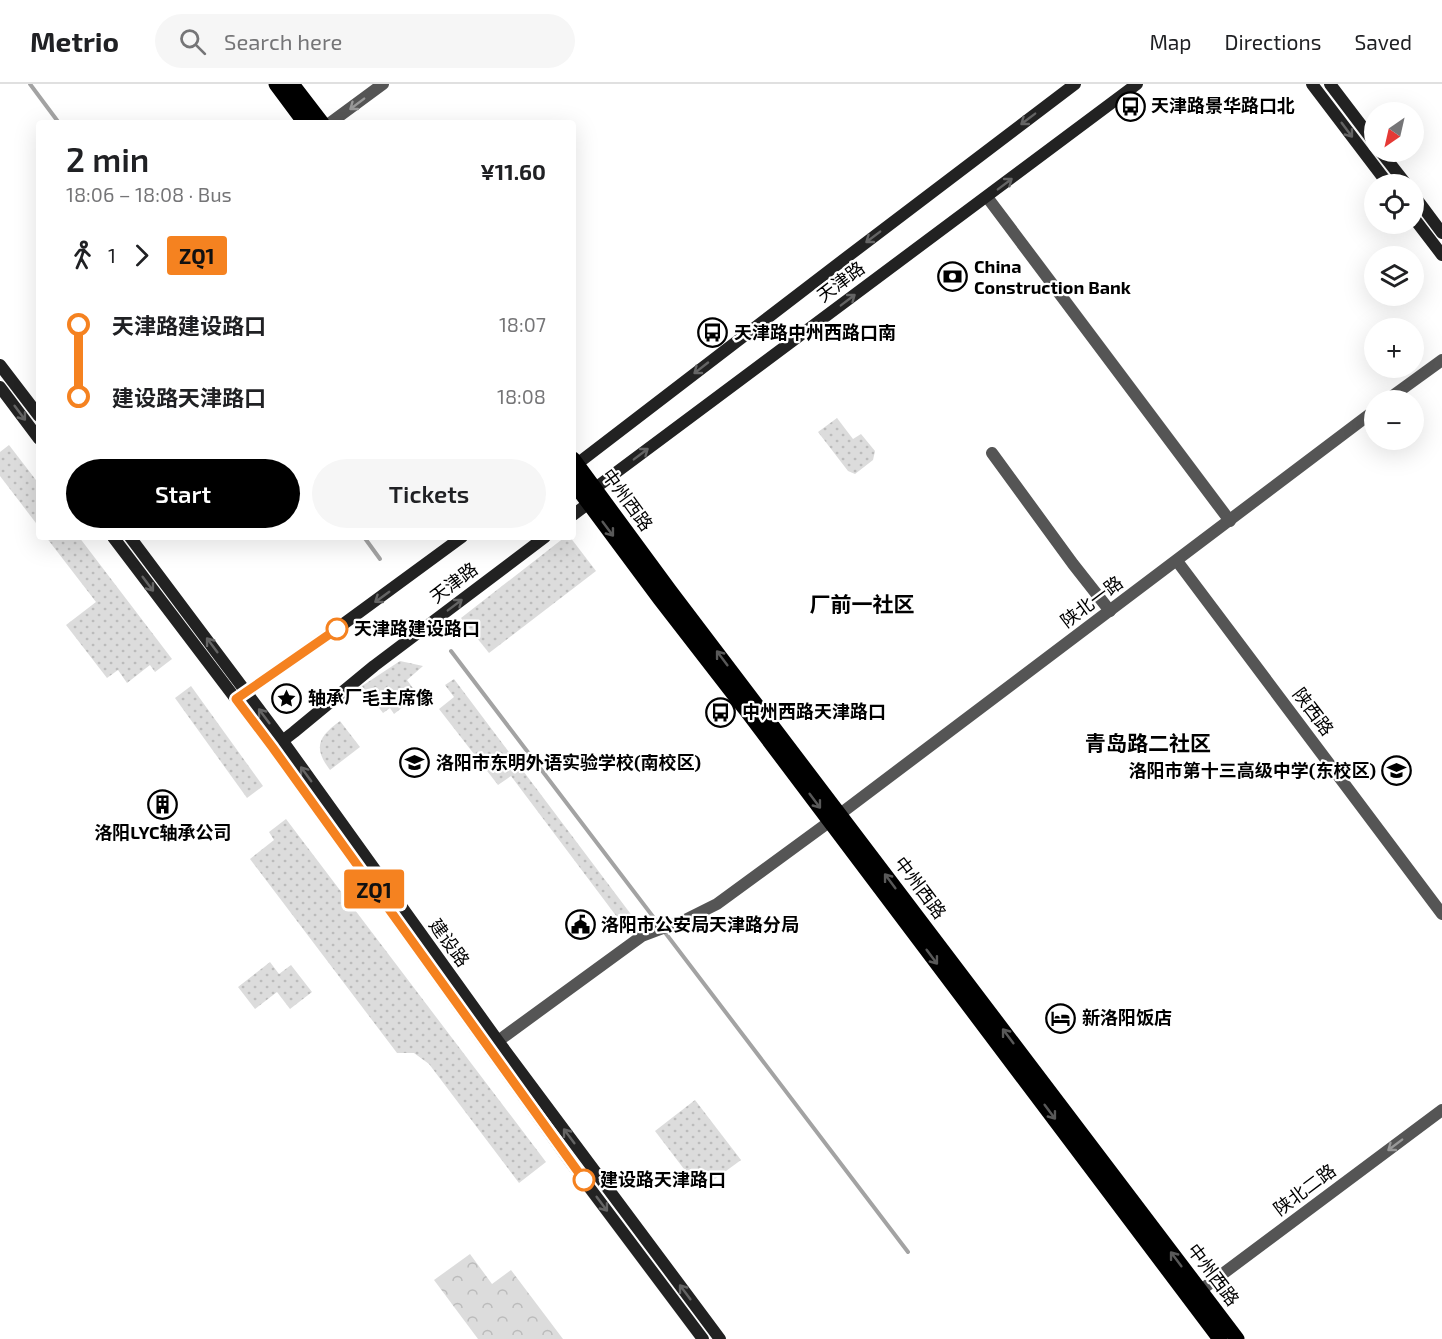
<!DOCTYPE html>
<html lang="en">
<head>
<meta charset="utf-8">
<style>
	:root { --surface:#fff; --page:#f6f6f6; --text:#202124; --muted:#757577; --line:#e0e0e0; --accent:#000 }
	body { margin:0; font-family:"Exo 2","Noto Sans SC",sans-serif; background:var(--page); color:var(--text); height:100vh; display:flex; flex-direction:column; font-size:22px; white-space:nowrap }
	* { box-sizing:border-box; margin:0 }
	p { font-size:20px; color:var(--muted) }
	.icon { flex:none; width:33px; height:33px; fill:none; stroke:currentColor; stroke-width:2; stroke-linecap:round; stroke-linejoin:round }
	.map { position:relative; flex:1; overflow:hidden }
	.side { position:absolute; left:36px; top:36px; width:540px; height:420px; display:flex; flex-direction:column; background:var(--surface); border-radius:6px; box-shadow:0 6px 24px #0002 }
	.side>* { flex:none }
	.badge { padding:0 12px; border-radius:4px; font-size:21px; line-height:39px }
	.needle { width:39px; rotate:214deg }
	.fabs { position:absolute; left:1364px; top:18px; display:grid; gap:12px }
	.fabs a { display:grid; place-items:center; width:60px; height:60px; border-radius:50%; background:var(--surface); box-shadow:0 6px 24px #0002; font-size:30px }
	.map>.badge { position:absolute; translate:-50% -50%; box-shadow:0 0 0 3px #fff }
	.legs { display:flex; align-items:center; gap:9px; height:66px; padding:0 30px; font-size:20px }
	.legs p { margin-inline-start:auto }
	.headline { display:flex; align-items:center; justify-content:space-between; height:102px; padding:0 30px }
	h1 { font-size:33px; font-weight:600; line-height:45px }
	.action { display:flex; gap:12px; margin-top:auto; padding:12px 30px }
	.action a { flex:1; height:69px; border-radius:36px; background:var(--accent); color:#fff; font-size:24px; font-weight:600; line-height:69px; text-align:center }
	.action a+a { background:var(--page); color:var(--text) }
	ul { padding:0 30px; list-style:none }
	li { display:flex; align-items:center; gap:21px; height:72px; font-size:22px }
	li i { display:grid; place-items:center; width:9px; height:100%; margin:0 8px; background:currentColor }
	li i::after { content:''; width:15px; height:15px; margin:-8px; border:4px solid; border-radius:50%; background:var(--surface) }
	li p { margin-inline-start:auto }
	li:first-child i { background:linear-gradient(#0000 50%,currentColor 0) }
	li:last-child i { background:linear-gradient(currentColor 50%,#0000 0) }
	header { display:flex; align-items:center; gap:36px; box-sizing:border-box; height:84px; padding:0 30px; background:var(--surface); border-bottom:2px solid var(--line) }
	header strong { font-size:28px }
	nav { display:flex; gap:33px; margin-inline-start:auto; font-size:21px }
	.search { width:420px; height:54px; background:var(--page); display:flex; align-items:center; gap:15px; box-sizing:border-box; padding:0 21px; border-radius:33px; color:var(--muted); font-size:22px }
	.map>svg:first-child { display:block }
	.grass { fill:url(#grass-dots) }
	.forest { fill:url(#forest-crowns) }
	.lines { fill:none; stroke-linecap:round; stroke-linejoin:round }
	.stream { stroke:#a3a3a3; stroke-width:4 }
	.street { stroke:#555; stroke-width:12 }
	.secondary { stroke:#222; stroke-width:12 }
	.primary { stroke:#000; stroke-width:15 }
	.oneway { stroke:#999 }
	.oneway2 { stroke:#646464 }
	.oneway3 { stroke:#595959 }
	.line-1-casing { stroke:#fff; stroke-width:14 }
	.line-1 { stroke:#f58220; stroke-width:9 }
	.stop-1-dot { fill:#fff; stroke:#f58220; stroke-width:3 }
	.labels { text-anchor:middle; stroke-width:4.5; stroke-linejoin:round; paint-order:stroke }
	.poi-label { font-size:18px; font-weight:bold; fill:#000; stroke:#fff; text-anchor:start }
	.street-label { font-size:18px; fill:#000; stroke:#fff }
	.stop-label { font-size:18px; font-weight:bold; fill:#000; stroke:#fff; text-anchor:start }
	.quarter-label { font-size:21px; font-weight:bold; fill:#000; stroke:#fff }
</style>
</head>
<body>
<header>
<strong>Metrio</strong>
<div class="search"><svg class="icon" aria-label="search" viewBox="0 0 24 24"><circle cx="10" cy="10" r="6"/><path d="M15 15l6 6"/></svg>Search here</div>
<nav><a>Map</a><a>Directions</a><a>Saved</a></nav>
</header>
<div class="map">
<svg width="1442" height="1255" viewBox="0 0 1442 1255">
	<defs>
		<pattern id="grass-dots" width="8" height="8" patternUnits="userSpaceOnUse" patternTransform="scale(1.5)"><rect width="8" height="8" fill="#dcdcdc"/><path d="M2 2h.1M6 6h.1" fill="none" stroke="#bbb" stroke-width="1.8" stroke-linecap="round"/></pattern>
		<pattern id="forest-crowns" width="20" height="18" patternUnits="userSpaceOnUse" patternTransform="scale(1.5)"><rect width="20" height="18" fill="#dcdcdc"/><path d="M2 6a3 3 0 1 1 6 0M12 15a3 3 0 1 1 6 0" fill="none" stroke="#bbb"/></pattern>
	</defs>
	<rect width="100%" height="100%" fill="#fff"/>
	<g class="grass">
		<polygon points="837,334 853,355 861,350 875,367 873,376 855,390 848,387 818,348"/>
		<polygon points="9,361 39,400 39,443 0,392 0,368"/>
		<polygon points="46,453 79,453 172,575 155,588 150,581 127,599 118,586 107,594 66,541 96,518"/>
		<polygon points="565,453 570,453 596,487 489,569 461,534"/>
		<polygon points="400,577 423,582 407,596 418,611 394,630 390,624 383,629 362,602"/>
		<polygon points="454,595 639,841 629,849 511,692 498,701 439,625 454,613 445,601"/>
		<polygon points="191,602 263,702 247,714 175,614"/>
		<path d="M340,637L360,663L330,686C313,664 318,653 340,637Z"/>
		<polygon points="286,735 546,1078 519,1099 429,980 414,969 397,969 250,775 274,756 269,748"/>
		<polygon points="270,878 279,890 291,881 312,908 290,925 277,908 255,925 238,903"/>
		<polygon points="695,1016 741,1076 700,1106 655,1047"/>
	</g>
	<polygon class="forest" points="470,1170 492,1200 511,1186 563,1255 478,1255 434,1196"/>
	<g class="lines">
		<g class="stream">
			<polyline points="30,0 59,39"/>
			<polyline points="364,453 380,475"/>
			<polyline points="451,567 908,1168"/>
		</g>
		<g class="street">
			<polyline points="330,39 383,0"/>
			<polyline points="987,113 1230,437"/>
			<polyline points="1387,316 1442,276"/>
			<polyline points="992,369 1073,480 1110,527"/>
			<polyline points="1177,477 1442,830"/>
			<polyline points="498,957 642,852 687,835 717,820 840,730 1374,327"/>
			<polyline points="1193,1212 1442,1026"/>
		</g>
		<g class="secondary">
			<polyline points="1312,0 1388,100"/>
			<polyline points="1330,0 1374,58"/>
			<polyline points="1381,68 1406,100"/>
			<polyline points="1413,110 1442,149"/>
			<polyline points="1413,133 1442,171"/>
			<polyline points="0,281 39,332"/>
			<polyline points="0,303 39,355"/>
			<polyline points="573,380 577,380 847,173 1075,0"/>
			<polyline points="573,431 589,419 594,405 1137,0"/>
			<polyline points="113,453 273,664 571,1079 703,1255"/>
			<polyline points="130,453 282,656 498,957 720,1255"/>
			<polyline points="242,611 342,541 462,453"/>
			<polyline points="276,662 294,648 374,582 545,453"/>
		</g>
		<g class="primary">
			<polyline points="276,0 305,39"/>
			<polyline points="292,0 322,39"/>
			<polyline points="573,375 670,507 1237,1255"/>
			<polyline points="573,398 660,515 749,630 1220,1255"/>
		</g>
	</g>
	<defs><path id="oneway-shaft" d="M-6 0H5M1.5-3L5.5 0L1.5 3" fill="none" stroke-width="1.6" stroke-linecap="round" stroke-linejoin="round" transform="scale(1.5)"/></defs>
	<g class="oneway">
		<use href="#oneway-shaft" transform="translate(357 20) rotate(143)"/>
		<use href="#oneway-shaft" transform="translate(1395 1061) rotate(143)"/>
	</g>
	<g class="oneway2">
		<use href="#oneway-shaft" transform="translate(1028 35) rotate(143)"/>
		<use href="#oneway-shaft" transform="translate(1347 46) rotate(53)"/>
		<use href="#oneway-shaft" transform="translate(1005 100) rotate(-37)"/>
		<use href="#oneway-shaft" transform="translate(873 153) rotate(143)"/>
		<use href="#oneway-shaft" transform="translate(848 216) rotate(-37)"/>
		<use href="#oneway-shaft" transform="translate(701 284) rotate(142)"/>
		<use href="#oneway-shaft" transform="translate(20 329) rotate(53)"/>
		<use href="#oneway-shaft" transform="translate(641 370) rotate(-37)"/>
		<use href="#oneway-shaft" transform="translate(148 500) rotate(53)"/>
		<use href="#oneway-shaft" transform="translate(382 513) rotate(144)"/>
		<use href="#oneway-shaft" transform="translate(455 521) rotate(-37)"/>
		<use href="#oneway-shaft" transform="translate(212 561) rotate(-127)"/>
		<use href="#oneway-shaft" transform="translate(264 632) rotate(-127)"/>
		<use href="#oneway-shaft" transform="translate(306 690) rotate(-126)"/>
		<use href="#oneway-shaft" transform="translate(569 1052) rotate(-127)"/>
		<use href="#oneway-shaft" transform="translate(602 1120) rotate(53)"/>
		<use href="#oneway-shaft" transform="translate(685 1208) rotate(-127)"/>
	</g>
	<g class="oneway3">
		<use href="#oneway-shaft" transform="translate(608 445) rotate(53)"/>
		<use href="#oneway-shaft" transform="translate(722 574) rotate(-127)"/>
		<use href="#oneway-shaft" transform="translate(815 717) rotate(53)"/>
		<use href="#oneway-shaft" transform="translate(890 797) rotate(-127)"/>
		<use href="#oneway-shaft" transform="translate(932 873) rotate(53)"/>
		<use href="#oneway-shaft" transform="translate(1008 952) rotate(-127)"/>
		<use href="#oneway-shaft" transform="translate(1050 1028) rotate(53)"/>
		<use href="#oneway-shaft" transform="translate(1176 1175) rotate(-127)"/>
	</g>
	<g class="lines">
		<defs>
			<polyline id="line-1" points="337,545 236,615 273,664 584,1096"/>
		</defs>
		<use href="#line-1" class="line-1-casing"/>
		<use href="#line-1" class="line-1"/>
	</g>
	<defs>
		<symbol id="bus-ring" viewBox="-11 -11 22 22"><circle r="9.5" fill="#fff" stroke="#000" stroke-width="1.5"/><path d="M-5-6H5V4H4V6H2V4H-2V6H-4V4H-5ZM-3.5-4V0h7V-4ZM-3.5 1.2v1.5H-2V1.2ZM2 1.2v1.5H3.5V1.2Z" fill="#000"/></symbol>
		<symbol id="bank-ring" viewBox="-11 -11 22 22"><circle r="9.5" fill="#fff" stroke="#000" stroke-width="1.5"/><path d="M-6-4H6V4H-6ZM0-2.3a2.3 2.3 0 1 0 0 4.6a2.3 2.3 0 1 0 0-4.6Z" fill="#000"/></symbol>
		<symbol id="sight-ring" viewBox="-11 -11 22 22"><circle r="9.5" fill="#fff" stroke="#000" stroke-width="1.5"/><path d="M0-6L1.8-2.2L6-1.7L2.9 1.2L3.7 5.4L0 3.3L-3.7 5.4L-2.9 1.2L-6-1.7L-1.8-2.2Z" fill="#000"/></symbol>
		<symbol id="school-ring" viewBox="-11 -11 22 22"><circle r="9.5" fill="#fff" stroke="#000" stroke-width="1.5"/><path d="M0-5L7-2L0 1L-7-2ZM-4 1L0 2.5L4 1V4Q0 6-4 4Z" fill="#000"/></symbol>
		<symbol id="building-ring" viewBox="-11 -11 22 22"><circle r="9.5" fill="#fff" stroke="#000" stroke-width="1.5"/><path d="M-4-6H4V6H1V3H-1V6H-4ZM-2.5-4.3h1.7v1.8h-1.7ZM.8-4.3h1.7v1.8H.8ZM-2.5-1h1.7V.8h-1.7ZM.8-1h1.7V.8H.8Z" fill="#000"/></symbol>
		<symbol id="civic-ring" viewBox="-11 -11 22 22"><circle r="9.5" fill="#fff" stroke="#000" stroke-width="1.5"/><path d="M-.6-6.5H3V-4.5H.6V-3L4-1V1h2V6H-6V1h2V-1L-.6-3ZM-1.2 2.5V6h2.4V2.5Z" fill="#000"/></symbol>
		<symbol id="hotel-ring" viewBox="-11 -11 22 22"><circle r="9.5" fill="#fff" stroke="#000" stroke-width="1.5"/><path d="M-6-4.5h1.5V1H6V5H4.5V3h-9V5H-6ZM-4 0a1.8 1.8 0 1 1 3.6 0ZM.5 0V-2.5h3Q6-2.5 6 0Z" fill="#000"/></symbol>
	</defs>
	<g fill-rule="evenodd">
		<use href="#bus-ring" x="1114" y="6" width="33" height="33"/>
		<use href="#bank-ring" x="936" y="176" width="33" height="33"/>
		<use href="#bus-ring" x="696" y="232" width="33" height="33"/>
		<use href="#sight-ring" x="270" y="598" width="33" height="33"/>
		<use href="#bus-ring" x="704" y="612" width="33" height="33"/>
		<use href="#school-ring" x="398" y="662" width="33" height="33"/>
		<use href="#school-ring" x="1380" y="670" width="33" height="33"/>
		<use href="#building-ring" x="146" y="704" width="33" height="33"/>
		<use href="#civic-ring" x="564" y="824" width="33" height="33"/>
		<use href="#hotel-ring" x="1044" y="918" width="33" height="33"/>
	</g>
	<g class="stop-1-dot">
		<circle cx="337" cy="545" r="10"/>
		<circle cx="584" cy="1096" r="10"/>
	</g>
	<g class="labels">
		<g class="poi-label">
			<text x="1151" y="28">天津路景华路口北</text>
			<text x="974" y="189">China<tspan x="974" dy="21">Construction Bank</tspan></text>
			<text x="734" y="255">天津路中州西路口南</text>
			<text x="308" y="620">轴承厂毛主席像</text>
			<text x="742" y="634">中州西路天津路口</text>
			<text x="436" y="685">洛阳市东明外语实验学校(南校区)</text>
			<text x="1376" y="693" text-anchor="end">洛阳市第十三高级中学(东校区)</text>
			<text x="163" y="755" text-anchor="middle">洛阳LYC轴承公司</text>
			<text x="601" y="847">洛阳市公安局天津路分局</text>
			<text x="1082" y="940">新洛阳饭店</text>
		</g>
		<g class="street-label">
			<text transform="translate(841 198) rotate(-37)" y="6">天津路</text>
			<text transform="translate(627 416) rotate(54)" y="6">中州西路</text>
			<text transform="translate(454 499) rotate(-37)" y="6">天津路</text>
			<text transform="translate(1092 518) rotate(-37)" y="6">陕北一路</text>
			<text transform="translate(1313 628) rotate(53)" y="6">陕西路</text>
			<text transform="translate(920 804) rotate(53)" y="6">中州西路</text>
			<text transform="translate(449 859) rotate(54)" y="6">建设路</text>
			<text transform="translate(1305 1106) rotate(-37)" y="6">陕北二路</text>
			<text transform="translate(1213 1191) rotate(53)" y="6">中州西路</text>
		</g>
		<g class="stop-label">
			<text x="354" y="551">天津路建设路口</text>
			<text x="600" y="1102">建设路天津路口</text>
		</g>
		<g class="quarter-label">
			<text x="862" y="528">厂前一社区</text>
			<text x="1148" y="667">青岛路二社区</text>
		</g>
	</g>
</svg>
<div class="fabs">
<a><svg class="needle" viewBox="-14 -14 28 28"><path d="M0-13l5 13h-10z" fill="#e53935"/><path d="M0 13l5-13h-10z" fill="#757577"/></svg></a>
<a><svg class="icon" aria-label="locate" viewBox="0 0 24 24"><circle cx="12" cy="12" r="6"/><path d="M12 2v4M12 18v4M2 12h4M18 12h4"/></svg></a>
<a><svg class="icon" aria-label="layers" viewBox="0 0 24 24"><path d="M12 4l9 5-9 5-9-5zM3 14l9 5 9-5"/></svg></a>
<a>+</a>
<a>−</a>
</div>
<b class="badge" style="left:374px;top:805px;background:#f58220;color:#111">ZQ1</b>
<section class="side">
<div class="headline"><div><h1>2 min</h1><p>18:06 – 18:08 · Bus</p></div><b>¥11.60</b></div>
<div class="legs"><svg class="icon" aria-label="walk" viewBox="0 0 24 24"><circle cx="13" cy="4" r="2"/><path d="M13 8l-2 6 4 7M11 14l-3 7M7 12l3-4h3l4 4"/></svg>1<svg class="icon" aria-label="forward" viewBox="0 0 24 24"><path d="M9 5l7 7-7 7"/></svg><b class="badge" style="background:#f58220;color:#111">ZQ1</b></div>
<ul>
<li><i style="color:#f58220"></i><b>天津路建设路口</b><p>18:07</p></li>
<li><i style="color:#f58220"></i><b>建设路天津路口</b><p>18:08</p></li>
</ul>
<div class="action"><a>Start</a><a>Tickets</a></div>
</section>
</div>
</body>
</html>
